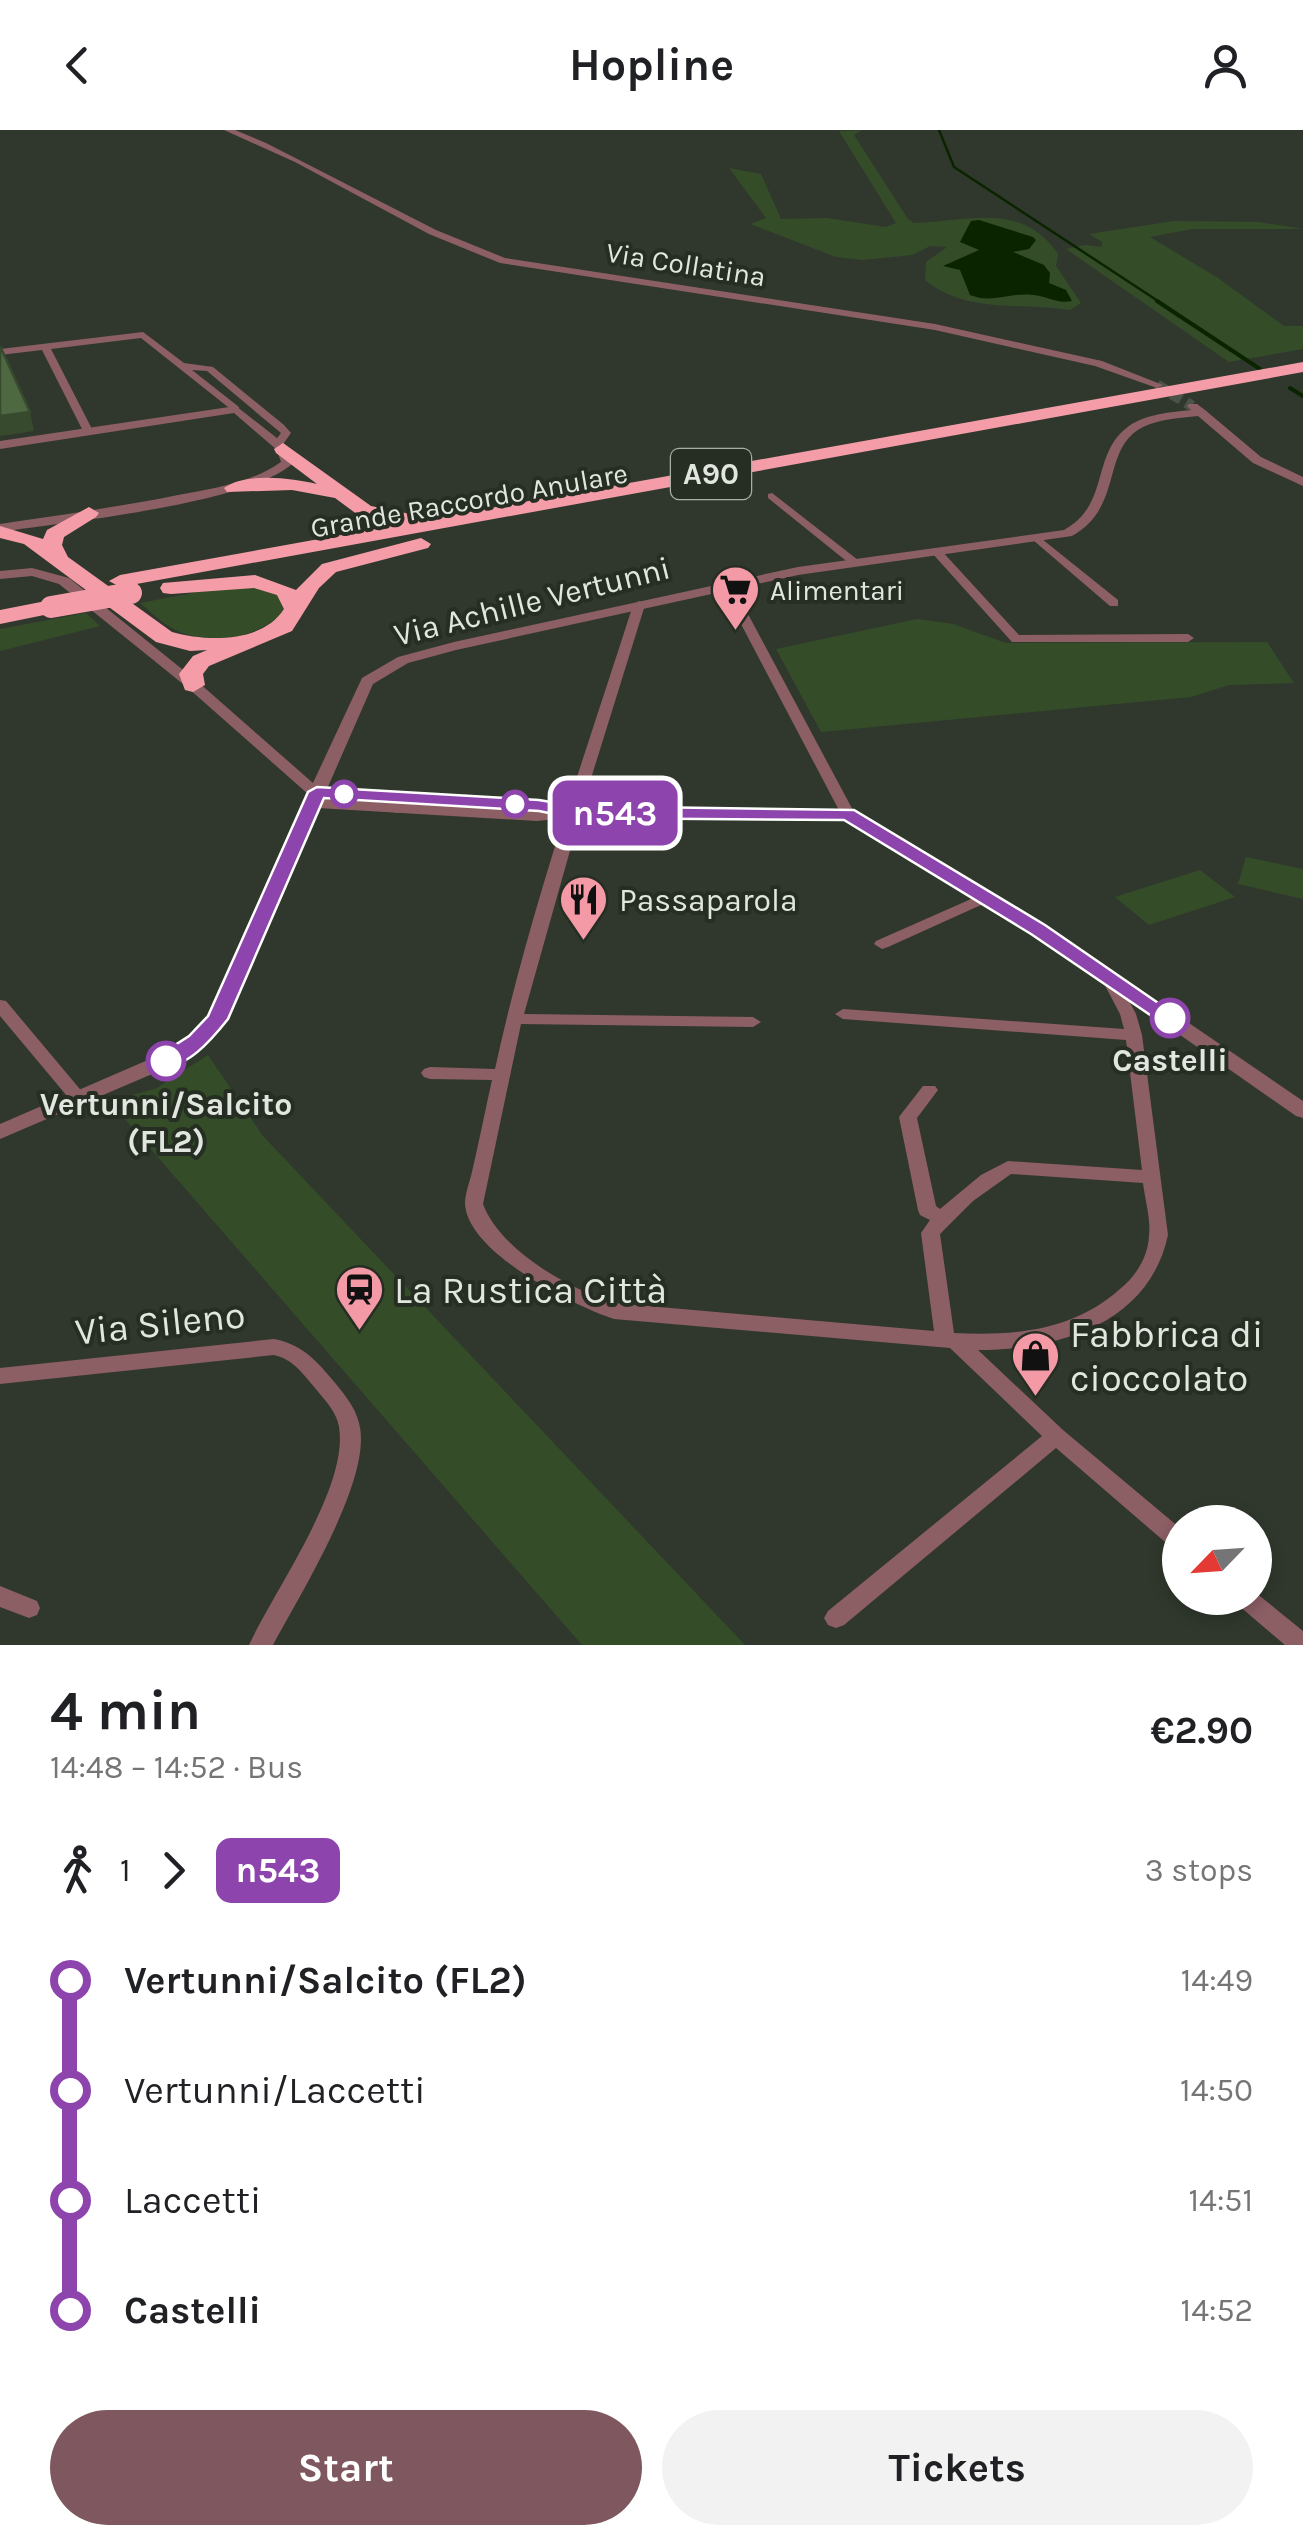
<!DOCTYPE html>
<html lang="en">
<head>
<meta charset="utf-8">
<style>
	:root { --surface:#fff; --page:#f2f2f2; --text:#202124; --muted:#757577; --accent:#7f575e }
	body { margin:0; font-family:Karla,sans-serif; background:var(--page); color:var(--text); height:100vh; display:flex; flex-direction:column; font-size:38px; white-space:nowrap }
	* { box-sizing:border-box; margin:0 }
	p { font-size:32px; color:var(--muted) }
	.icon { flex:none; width:55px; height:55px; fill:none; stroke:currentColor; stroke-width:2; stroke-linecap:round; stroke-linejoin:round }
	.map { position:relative; height:1515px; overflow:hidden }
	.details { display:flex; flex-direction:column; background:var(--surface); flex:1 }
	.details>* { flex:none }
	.badge { padding:0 20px; border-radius:15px; font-size:35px; line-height:65px }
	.needle { width:65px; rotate:245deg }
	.controls { position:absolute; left:1162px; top:1375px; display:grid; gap:20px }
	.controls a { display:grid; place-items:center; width:110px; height:110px; border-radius:50%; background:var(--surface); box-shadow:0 5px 15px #0003; font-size:50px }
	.map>.badge { position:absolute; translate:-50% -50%; box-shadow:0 0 0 5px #fff }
	.legs { display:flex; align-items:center; gap:15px; height:110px; padding:0 50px; font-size:32px }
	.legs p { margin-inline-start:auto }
	.headline { display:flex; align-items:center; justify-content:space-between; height:170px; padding:0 50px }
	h1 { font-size:55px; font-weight:700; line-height:75px }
	.button { display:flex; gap:20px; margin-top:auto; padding:20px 50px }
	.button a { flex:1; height:115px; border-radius:60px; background:var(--accent); color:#fff; font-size:40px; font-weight:700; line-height:115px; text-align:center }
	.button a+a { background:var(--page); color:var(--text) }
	ul { padding:0 50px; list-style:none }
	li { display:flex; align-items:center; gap:35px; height:110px; font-size:38px }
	li i { display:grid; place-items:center; width:15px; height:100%; margin:0 12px; background:currentColor }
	li i::after { content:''; width:25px; height:25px; margin:-12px; border:8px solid; border-radius:50%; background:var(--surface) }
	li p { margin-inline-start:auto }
	li:first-child i { background:linear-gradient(#0000 50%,currentColor 0) }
	li:last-child i { background:linear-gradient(currentColor 50%,#0000 0) }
	header { display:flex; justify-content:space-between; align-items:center; height:130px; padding:0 50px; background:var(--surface); font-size:45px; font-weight:700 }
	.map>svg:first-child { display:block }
	.green { fill:#344d28 }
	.water { fill:#0b2400 }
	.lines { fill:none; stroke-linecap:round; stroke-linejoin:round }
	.stream-far1 { stroke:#0b2400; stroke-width:2.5 }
	.stream { stroke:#0b2400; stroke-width:4 }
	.tertiary-tunnel { stroke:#4b5248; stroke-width:11; stroke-dasharray:11 6; stroke-linecap:butt }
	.minor { fill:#8c5f65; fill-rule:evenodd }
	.tertiary { fill:#8c5f65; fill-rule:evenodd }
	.motorway { fill:#f49da8; fill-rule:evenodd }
	.motorway-bridge { stroke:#f49da8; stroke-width:22 }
	.shaded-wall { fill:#374a2e }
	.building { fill:#4e6941; stroke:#374a2e; stroke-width:2.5 }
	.line-1 { fill:#8e44ad; stroke:#fff; stroke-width:2.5 }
	.stop-1-dot { fill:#fff; stroke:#8e44ad; stroke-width:5 }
	.labels { text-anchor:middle; stroke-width:8; stroke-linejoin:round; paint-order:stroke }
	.far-street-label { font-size:28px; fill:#e1e6df; stroke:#262e23 }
	.far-poi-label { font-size:28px; fill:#e1e6df; stroke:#262e23; text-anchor:start }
	.shield { fill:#262e23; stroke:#a9afa7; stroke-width:2.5 }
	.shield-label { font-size:30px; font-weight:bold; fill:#e1e6df }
	.street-label { font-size:32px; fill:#e1e6df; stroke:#262e23 }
	.poi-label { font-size:32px; fill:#e1e6df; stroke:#262e23; text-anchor:start }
	.stop-label { font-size:32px; font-weight:bold; fill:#e1e6df; stroke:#262e23 }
	.near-poi-label { font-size:38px; fill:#e1e6df; stroke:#262e23; text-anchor:start }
	.near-street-label { font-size:38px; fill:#e1e6df; stroke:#262e23 }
</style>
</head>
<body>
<header><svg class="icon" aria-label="back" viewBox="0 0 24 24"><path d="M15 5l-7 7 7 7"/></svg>Hopline<svg class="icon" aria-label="person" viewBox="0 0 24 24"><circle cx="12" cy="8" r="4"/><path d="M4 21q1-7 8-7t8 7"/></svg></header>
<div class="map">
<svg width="1303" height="1515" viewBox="0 0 1303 1515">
	<rect width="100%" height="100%" fill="#30382d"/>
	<g class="green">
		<path d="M862,0L854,5L908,89L914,93C969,91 1022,71 1058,124L1056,136L1081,173L1070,180C1020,172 966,184 925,150L926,132L947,117L930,116L912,125L862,130L836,127L750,94L766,88L729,38L761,44L781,89L827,88L886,97L896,93L839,1Z"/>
		<polygon points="1174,91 1258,92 1303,99 1192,99 1150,107 1218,148 1284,196 1303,196 1303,219 1229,232 1066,119 1085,115 1102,117 1102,112 1089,104"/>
		<path d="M240,454L276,462L288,479C259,506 217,518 178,501C164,495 152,483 140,473Z"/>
		<polygon points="86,483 100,496 0,521 0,499"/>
		<polygon points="917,489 953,494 1006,513 1267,512 1294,553 1229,555 1191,567 821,602 776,519"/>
		<polygon points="1246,727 1303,739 1303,769 1238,754"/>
		<polygon points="1200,740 1235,767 1149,795 1115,767"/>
		<polygon points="208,925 263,1006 745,1515 582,1515 109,971 155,959"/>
	</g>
	<path class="water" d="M979,90L1033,107L1036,110L1029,119L1013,122L1044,135L1050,143L1049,153L1066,160L1072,171C1056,174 1048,166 1033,165C1010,162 992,174 970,165L960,140L943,136L979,120L960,112L971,91Z"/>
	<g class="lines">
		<polyline class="stream-far1" points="939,0 954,37 1161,173"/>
		<g class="stream">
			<polyline points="1157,171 1260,239"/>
			<polyline points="1290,258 1303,266"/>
		</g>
		<polyline class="tertiary-tunnel" points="1157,255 1192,276"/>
		<g class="minor">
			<polygon points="143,202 184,233 213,237 284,295 291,303 281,317 272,315 281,303 207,241 192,240 239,277 239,281 233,281 141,208 51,219 93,301 88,304 83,301 42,220 0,225 0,219"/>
			<polygon points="772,363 858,430 858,434 850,434 768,368 768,364"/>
			<polygon points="1037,405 1118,470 1118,476 1110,476 1033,410 1033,406"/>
			<polygon points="936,418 940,419 1019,505 1188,504 1194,508 1188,512 1012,512 932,423 932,419"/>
			<polygon points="727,452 733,456 855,684 853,687 848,688 841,684 721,456"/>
			<path d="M639,471L645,475L584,671L524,884L753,887L761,892L753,897L521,894L483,1074C500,1120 569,1159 614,1173L934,1201L921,1103L930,1090L920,1085L918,1080L899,987L902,983L923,956H935L938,960L917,988L936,1076L940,1079L981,1045L1008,1031L1142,1040L1126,910L843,889L835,884L843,879L1124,899L1120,884L1099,844L1107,839L1113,840L1136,884L1142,905L1168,1105C1149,1194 1058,1220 978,1220L1063,1300L1180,1398V1421L1172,1418L1056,1318L844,1495L836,1498L828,1495L824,1488L828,1481L1042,1306L950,1218L614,1189C574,1176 466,1122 465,1073C465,1063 470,1051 472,1042C479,1012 485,981 492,950L430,949L424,947L421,943L424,939L430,937L495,939C529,782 584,628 633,475ZM1011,1044L1143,1053C1145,1070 1151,1089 1149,1106C1148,1127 1136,1146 1120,1159C1073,1201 1014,1206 954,1203L940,1104L973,1071Z"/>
			<polygon points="402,664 409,668 402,674 405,679 398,683 393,682 387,673"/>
			<polygon points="539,672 544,673 550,681 542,689 532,689 530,686 535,680 532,676"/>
			<polygon points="987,762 995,767 992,770 888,817 882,819 874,814 876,811"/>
			<polygon points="0,870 6,871 84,964 87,968 84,972 72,972 0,886"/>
			<path d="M274,1209C300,1214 314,1228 330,1247C342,1261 355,1276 359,1293C374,1347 299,1466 273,1515H249C275,1459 349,1357 339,1297C337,1282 324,1269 315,1258C303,1244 293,1229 274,1225L0,1254V1238Z"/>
			<polygon points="0,1456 37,1471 40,1478 37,1485 29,1488 0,1477"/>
			<polygon points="1255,1462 1303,1501 1303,1515 1285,1515 1238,1475 1235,1468 1255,1468"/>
		</g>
		<g class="tertiary">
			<polygon points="224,0 235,0 266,13 436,100 505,128 935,194 1102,231 1163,255 1157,258 1095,236 935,200 500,133 429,104 295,32"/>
			<path d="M1189,274H1197L1205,280L1261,327L1303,347V356L1253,333L1198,286C1179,288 1160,289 1143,297C1100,319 1125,376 1072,406L798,445L456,520L408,533L373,554L327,659L333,663L322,669L537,681L574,677L857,682L1072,813L1303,971V988L1296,986L1060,821L847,691L574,687L537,691L318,678L219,900L185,930L0,1009V994L171,920L204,893L308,664L188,558L59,454L32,446L0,449V441L32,438L69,448L198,552L313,653L362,548L398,527L454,512L798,437L1064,400C1111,374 1090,324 1129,296C1146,284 1171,282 1191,280L1187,276Z"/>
			<path d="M236,276L287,316L293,333C250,374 64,392 0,402V394C59,385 119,377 178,365C212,359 251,353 281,332L277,320L234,283L0,319V311Z"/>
		</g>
		<g class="motorway">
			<path d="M1303,232V242L120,457L109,451L120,445L402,394L358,385L335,368L292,360L227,362L224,358C245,342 292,348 317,354L276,323L274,319L283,313L371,376L420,386L423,390Z"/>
			<path d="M89,377L99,383L96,387L64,407L62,415L68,427L172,502C207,512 262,513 284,479L277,465L254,458L171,464L163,463L160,458L163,453L255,445L296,460L322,434L421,408L431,414L428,418L336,442L319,458L292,501L209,536L203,544L205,555L193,562L185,560L179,544L193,526L207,520L190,521L156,512L24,414L0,408V396L43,409L47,400Z"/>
			<polygon points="51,470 59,472 62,477 59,482 0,494 0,480"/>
		</g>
		<polyline class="motorway-bridge" points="51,477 131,463"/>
	</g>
	<polygon class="shaded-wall" points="30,282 34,301 0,306 0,286"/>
	<polygon class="building" points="0,216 30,282 0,286"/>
	<path class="line-1" d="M317,657L539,670L574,676L854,680L1045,795L1180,888L1170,895L1162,893L1031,804L844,690L574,688L539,681L324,668L228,889C213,908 185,942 158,936L155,931L158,926L189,906L208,886L308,662Z"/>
	<defs>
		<symbol id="supermarket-pin" viewBox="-11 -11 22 30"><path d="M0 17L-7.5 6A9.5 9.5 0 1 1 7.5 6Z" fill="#f49aa6" stroke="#262e23"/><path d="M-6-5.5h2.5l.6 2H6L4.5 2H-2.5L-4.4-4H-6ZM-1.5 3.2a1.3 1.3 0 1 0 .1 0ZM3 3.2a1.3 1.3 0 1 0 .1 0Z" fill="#111"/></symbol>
		<symbol id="restaurant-pin" viewBox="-11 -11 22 30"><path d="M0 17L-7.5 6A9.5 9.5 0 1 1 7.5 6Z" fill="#f49aa6" stroke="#262e23"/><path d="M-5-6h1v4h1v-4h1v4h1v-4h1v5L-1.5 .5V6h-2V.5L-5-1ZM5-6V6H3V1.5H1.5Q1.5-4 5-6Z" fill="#111"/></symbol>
		<symbol id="station-pin" viewBox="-11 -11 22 30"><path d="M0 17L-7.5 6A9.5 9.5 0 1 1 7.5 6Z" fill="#f49aa6" stroke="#262e23"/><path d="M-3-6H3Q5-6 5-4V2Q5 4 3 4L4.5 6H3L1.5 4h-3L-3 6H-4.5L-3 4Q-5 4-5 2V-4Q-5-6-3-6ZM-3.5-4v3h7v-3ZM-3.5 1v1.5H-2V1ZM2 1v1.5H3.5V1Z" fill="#111"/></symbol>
		<symbol id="shop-pin" viewBox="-11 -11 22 30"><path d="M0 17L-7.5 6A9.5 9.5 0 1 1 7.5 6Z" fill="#f49aa6" stroke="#262e23"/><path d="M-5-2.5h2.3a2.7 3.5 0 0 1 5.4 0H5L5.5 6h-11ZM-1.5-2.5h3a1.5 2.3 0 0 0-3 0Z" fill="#111"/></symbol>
	</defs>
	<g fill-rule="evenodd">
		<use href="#supermarket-pin" x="708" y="432" width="55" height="75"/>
		<use href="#restaurant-pin" x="556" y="742" width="55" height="75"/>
		<use href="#station-pin" x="332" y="1132" width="55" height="75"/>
		<use href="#shop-pin" x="1008" y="1198" width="55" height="75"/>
	</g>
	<g class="stop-1-dot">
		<circle cx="344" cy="664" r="12"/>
		<circle cx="515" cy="674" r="12"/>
		<circle cx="1170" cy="888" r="18"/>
		<circle cx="166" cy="931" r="18"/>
	</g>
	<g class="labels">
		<g class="far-street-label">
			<text transform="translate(686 134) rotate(9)" y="10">Via Collatina</text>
			<text transform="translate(469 370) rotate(-10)" y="10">Grande Raccordo Anulare</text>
		</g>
		<g class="far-poi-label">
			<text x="770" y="470">Alimentari</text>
		</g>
		<rect class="shield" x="671" y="319" width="80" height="50" rx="8"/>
		<g class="shield-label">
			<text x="711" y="354">A90</text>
		</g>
		<g class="street-label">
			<text transform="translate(532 471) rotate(-14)" y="11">Via Achille Vertunni</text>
		</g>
		<g class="poi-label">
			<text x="619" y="781">Passaparola</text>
		</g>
		<g class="stop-label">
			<text x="1170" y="941">Castelli</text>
			<text x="166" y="985">Vertunni/Salcito<tspan x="166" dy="37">(FL2)</tspan></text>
		</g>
		<g class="near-poi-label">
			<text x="394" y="1173">La Rustica Città</text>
			<text x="1070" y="1217">Fabbrica di<tspan x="1070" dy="44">cioccolato</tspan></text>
		</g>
		<g class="near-street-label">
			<text transform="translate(160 1193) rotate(-6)" y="13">Via Sileno</text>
		</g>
	</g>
</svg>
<div class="controls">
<a><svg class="needle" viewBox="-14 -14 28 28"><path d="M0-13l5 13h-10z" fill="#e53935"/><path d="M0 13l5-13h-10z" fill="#757577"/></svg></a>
</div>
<b class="badge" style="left:615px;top:683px;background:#8e44ad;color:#fff">n543</b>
</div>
<section class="details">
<div class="headline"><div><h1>4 min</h1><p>14:48 – 14:52 · Bus</p></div><b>€2.90</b></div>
<div class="legs"><svg class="icon" aria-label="walk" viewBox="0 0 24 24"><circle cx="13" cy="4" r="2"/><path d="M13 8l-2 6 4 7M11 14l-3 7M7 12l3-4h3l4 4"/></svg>1<svg class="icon" aria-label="forward" viewBox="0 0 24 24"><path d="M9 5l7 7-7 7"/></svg><b class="badge" style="background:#8e44ad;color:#fff">n543</b><p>3 stops</p></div>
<ul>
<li><i style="color:#8e44ad"></i><b>Vertunni/Salcito (FL2)</b><p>14:49</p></li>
<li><i style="color:#8e44ad"></i><span>Vertunni/Laccetti</span><p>14:50</p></li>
<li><i style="color:#8e44ad"></i><span>Laccetti</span><p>14:51</p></li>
<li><i style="color:#8e44ad"></i><b>Castelli</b><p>14:52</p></li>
</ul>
<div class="button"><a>Start</a><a>Tickets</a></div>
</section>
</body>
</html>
